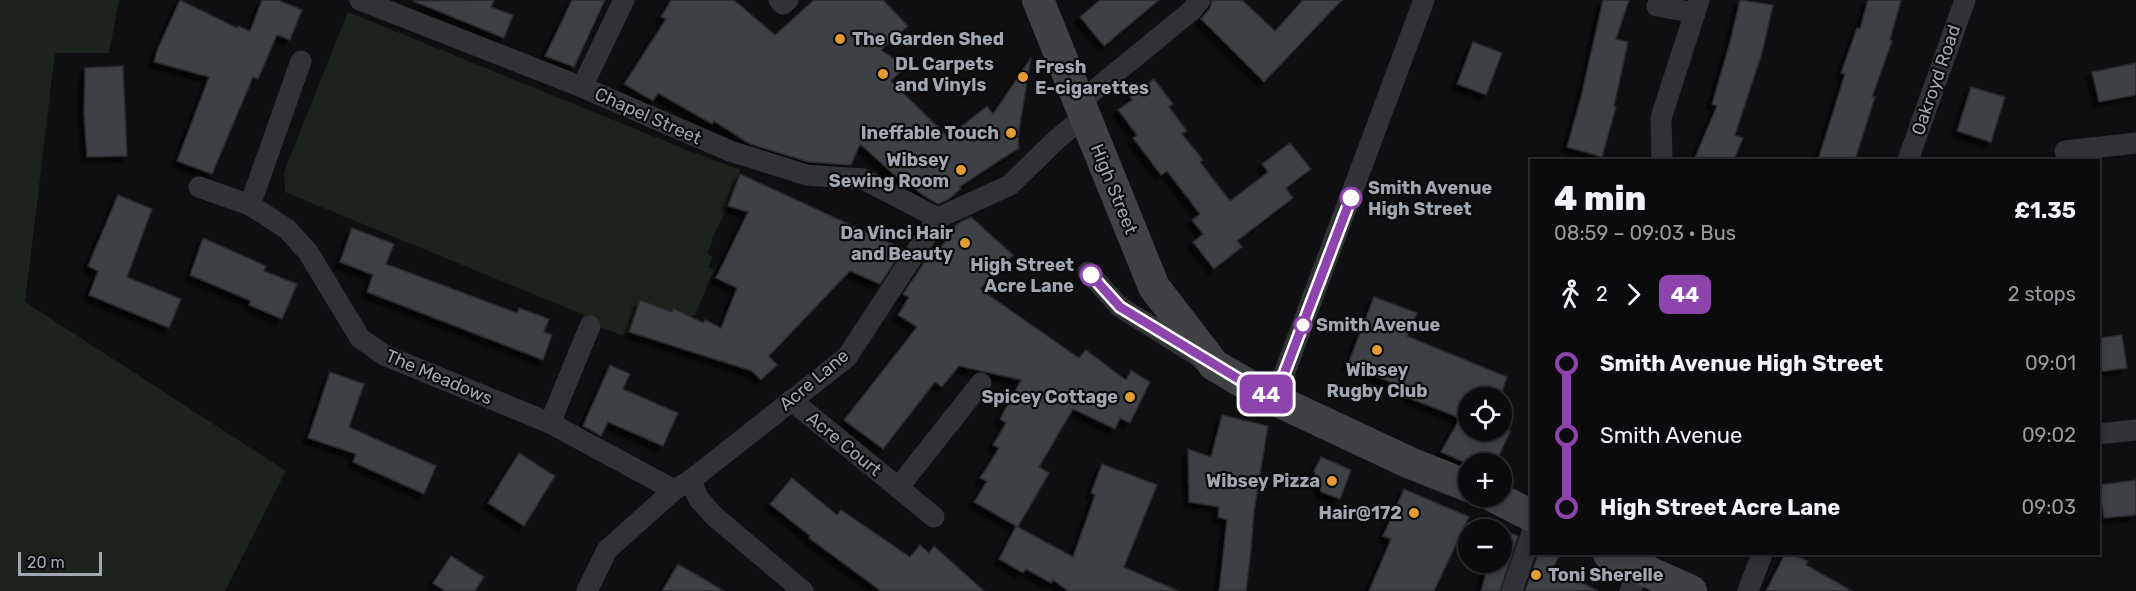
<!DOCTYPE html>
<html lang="en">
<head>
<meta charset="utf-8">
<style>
	:root { --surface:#0b0b0d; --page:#19191b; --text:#f1f3f6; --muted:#9a9b9d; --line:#2b2b2e }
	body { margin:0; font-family:Rubik,sans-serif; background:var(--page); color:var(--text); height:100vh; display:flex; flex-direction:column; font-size:22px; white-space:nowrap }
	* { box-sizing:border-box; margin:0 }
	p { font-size:20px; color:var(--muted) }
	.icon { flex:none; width:33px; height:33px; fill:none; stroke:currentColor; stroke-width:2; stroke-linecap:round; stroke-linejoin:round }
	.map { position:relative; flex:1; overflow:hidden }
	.panel { position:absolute; left:1530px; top:159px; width:570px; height:396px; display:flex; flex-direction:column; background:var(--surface); border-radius:0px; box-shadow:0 3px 9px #0003,0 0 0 2px var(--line) }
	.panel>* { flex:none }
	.badge { padding:0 12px; border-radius:9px; font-size:21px; line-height:39px }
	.fabs { position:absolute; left:1458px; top:387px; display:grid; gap:12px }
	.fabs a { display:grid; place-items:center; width:54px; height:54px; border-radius:50%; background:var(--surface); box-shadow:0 3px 9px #0003,0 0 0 2px var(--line); font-size:30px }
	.scale { position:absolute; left:18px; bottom:15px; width:84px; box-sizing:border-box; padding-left:6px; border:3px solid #a1a7b0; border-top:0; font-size:16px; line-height:21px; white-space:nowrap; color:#a1a7b0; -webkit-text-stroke:4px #0a0a0b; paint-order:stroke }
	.map>.badge { position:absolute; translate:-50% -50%; box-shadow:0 0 0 3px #fff }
	.legs { display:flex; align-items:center; gap:9px; height:66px; padding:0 24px; font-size:20px }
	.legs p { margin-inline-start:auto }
	.headline { display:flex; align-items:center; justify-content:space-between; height:102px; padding:0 24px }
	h1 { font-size:33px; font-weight:800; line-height:45px }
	ul { padding:0 24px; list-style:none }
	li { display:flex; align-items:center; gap:21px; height:72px; font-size:22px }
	li i { display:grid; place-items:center; width:9px; height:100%; margin:0 8px; background:currentColor }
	li i::after { content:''; width:15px; height:15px; margin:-8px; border:4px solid; border-radius:50%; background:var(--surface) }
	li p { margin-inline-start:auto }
	li:first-child i { background:linear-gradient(#0000 50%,currentColor 0) }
	li:last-child i { background:linear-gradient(currentColor 50%,#0000 0) }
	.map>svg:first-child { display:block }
	.green { fill:#1c231c }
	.building { fill:#3e4044; stroke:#292a2c; stroke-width:1.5; filter:url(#shadow) }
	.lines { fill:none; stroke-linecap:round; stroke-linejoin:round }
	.minor { stroke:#313235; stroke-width:21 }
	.secondary { stroke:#3f4145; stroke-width:32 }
	.line-1-casing { stroke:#fff; stroke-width:14 }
	.line-1 { stroke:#8e44ad; stroke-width:9 }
	.poi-dot { fill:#e39c35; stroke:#0a0a0b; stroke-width:2 }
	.stop-1-dot { fill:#fff; stroke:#8e44ad; stroke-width:3 }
	.labels { text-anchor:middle; stroke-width:4.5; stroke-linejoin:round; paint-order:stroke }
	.poi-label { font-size:18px; font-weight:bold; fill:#a1a7b0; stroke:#0a0a0b; text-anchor:end }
	.street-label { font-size:18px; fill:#a1a7b0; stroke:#0a0a0b }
	.stop-label { font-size:18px; font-weight:bold; fill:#a1a7b0; stroke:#0a0a0b; text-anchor:start }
</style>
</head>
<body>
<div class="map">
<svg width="2136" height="591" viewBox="0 0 2136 591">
	<defs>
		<filter id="shadow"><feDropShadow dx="-5.5" dy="5.5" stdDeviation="1.5" flood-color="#0009"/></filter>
	</defs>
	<rect width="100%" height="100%" fill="#0f0f11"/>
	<g class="green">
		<polygon points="0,0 119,0 109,53 55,53 25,302 286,471 225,591 0,591"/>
		<polygon points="348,12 687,150 740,170 728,206 711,240 713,241 707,254 713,257 708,267 714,270 695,315 689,316 674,308 672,312 641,300 627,337 582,320 584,315 285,192 284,172"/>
	</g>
	<g class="building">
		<polygon points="180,0 237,28 238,26 250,31 262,0 278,0 302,10 290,40 277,35 258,79 253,77 212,174 177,161 209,77 154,62 158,48"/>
		<polygon points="494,0 491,7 513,15 504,38 413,1"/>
		<polygon points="572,0 605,0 574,67 545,56"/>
		<polygon points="671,0 734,0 775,35 814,0 883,0 908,26 881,50 906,67 891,81 948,137 987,106 993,114 1031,58 1018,137 1019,148 959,187 961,189 947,200 938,204 924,196 902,178 900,180 860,144 851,165 809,162 750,144 714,121 712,124 658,93 653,101 624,84 666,19 661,17"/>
		<polygon points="1100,0 1159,0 1104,46 1080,17"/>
		<polygon points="1212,0 1242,0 1275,31 1303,0 1342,0 1264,82 1201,19 1210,8"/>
		<polygon points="1603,0 1629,0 1616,39 1628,42 1614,106 1616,107 1602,157 1567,147 1581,97"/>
		<polygon points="1740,0 1773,5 1762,53 1735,135 1743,138 1734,160 1694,160 1717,106 1712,104 1730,42"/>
		<polygon points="1868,0 1901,0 1890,40 1892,41 1872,97 1875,97 1855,160 1818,160 1845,74 1841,73 1857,28 1860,29"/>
		<polygon points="1473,42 1502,53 1486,95 1457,84"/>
		<polygon points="2136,63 2136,95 2099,102 2092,72"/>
		<polygon points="123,66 127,156 87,157 84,113 85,68"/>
		<polygon points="1154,79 1173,104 1169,107 1187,131 1182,134 1203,160 1200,162 1230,201 1268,172 1262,164 1290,143 1311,169 1286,188 1293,198 1237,241 1242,247 1214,269 1193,242 1203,234 1192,220 1200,214 1167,171 1161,175 1133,138 1137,135 1118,110 1132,100 1130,97"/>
		<polygon points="1971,87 2005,97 1991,142 1957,131"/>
		<polygon points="740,174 903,249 880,284 850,271 769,356 777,365 761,380 752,371 629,332 640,300 672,312 673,308 703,323 705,320 721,328 737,288 716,278 748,212 728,206"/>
		<polygon points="118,195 152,209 127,277 181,299 169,328 89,295 98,271 88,266"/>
		<polygon points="971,217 1013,255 980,289 1079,358 1086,350 1126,380 1131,370 1150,382 1130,423 1120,418 1115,429 1073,409 1039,467 1049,473 1018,527 1073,557 1095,495 1091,493 1102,464 1157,485 1124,567 1178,591 1068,591 1053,580 1051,583 1026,569 1023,573 999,559 1016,526 974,502 987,481 980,478 999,448 993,445 1006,423 1000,419 1021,380 959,366 942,387 935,382 883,449 844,420 917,327 898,315 909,297 903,294 926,260 931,262 957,224"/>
		<polygon points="352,228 394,244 386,264 517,313 519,308 549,319 544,332 552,335 543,360 367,292 373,275 340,262"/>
		<polygon points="203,238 266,266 264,271 297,284 282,319 249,305 251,301 190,275"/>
		<polygon points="1374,297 1417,313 1407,336 1507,377 1500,398 1468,398 1468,430 1511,430 1495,464 1468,464 1441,452 1460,418 1411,399 1408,390 1348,364"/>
		<polygon points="2122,335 2127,368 2098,372 2098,338"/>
		<polygon points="610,365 630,374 623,389 678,413 663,446 608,422 601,436 583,426"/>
		<polygon points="330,372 364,384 349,427 436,466 424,494 353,462 356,454 308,438"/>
		<polygon points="1222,415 1268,426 1254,511 1251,551 1246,591 1219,591 1227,520 1218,517 1219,507 1189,502 1188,449 1211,457"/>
		<polygon points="519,453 555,476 524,526 488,503"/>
		<polygon points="1321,457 1351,470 1340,499 1321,492 1314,471"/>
		<polygon points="792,478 837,515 841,510 910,557 920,545 929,553 934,546 984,591 881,591 809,538 810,536 770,504"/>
		<polygon points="2136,480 2136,515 2104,518 2099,485"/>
		<polygon points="1404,489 1469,517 1434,591 1369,591 1391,539 1383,536"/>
		<polygon points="1502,530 1518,536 1500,591 1481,591 1489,562 1502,562"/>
		<polygon points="1538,554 1554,554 1559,556 1553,568 1598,591 1525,591"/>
		<polygon points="1785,554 1791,554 1808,561 1806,565 1852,591 1766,591"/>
		<polygon points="451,556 484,577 475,591 445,591 433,583"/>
		<polygon points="678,564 724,591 662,591"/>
	</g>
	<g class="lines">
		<g class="minor">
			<polyline points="360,0 582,87 730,151 807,175 863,179 938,218"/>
			<polyline points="779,0 783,4 788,0"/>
			<polyline points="1657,6 1695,13"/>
			<polyline points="301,61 250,205 287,229 308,252 360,338 384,355 550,423 674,490"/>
			<polyline points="582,87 624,0"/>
			<polyline points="1080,102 1191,11 1200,0"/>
			<polyline points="2065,151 2136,143"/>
			<polyline points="1662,160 1661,118 1699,0"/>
			<polyline points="1908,160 1965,0"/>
			<polyline points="199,187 250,205"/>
			<polyline points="1088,272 1120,307 1200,357"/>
			<polyline points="1265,395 1284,374 1424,0"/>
			<polyline points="791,400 934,517"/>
			<polyline points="550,423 590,326"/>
			<polyline points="2098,434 2136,430"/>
			<polyline points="691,480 698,498 714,516 803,591"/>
			<polyline points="898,488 981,383"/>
			<polyline points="587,591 607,550 674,490 691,480 847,357 938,218 1010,185 1056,140 1085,116"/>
			<polyline points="1512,591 1532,533"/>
			<polyline points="1630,591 1640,569"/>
			<polyline points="1748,591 1762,554"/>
		</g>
		<g class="secondary">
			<polyline points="1038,0 1154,287 1214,365 1265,395 1410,463 1468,486"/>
			<polyline points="1493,496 1532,516"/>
			<polyline points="1609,554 1691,591"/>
		</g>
	</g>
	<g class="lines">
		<defs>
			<polyline id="line-1" points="1091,275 1120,307 1265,395 1284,374 1351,198"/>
		</defs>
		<use href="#line-1" class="line-1-casing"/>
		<use href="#line-1" class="line-1"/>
	</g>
	<g class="poi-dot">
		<circle cx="840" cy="39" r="6"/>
		<circle cx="883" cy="74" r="6"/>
		<circle cx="1023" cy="77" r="6"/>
		<circle cx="1011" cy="133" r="6"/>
		<circle cx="961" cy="170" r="6"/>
		<circle cx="965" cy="243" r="6"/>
		<circle cx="1377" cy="350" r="6"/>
		<circle cx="1130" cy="397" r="6"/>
		<circle cx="1332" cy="481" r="6"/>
		<circle cx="1414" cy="513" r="6"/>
		<circle cx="1536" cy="575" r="6"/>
	</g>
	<g class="stop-1-dot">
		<circle cx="1351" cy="198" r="10"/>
		<circle cx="1091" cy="275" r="10"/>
		<circle cx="1303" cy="325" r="8"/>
	</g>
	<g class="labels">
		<g class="poi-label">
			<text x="852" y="45" text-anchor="start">The Garden Shed</text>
			<text x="895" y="70" text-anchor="start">DL Carpets<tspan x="895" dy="21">and Vinyls</tspan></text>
			<text x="1035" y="73" text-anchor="start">Fresh<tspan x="1035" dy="21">E-cigarettes</tspan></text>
			<text x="999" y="139">Ineffable Touch</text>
			<text x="949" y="166">Wibsey<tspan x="949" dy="21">Sewing Room</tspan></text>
			<text x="953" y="239">Da Vinci Hair<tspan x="953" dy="21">and Beauty</tspan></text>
			<text x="1377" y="376" text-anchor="middle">Wibsey<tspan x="1377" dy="21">Rugby Club</tspan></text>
			<text x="1118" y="403">Spicey Cottage</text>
			<text x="1320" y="487">Wibsey Pizza</text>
			<text x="1402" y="519">Hair@172</text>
			<text x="1548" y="581" text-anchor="start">Toni Sherelle</text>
		</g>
		<g class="street-label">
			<text transform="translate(1936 80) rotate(-71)" y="6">Oakroyd Road</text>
			<text transform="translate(648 116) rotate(24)" y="6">Chapel Street</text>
			<text transform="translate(1114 189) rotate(68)" y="6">High Street</text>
			<text transform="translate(439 377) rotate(23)" y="6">The Meadows</text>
			<text transform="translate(814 380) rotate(-40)" y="6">Acre Lane</text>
			<text transform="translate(844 444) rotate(39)" y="6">Acre Court</text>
		</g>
		<g class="stop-label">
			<text x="1368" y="194">Smith Avenue<tspan x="1368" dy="21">High Street</tspan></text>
			<text x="1074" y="271" text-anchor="end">High Street<tspan x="1074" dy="21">Acre Lane</tspan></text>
			<text x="1316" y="331">Smith Avenue</text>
		</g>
	</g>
</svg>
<div class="fabs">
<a><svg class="icon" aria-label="locate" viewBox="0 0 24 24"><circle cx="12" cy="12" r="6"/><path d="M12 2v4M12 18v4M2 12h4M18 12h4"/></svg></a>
<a>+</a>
<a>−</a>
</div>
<div class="scale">20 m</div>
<b class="badge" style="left:1266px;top:394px;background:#8e44ad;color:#fff">44</b>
<section class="panel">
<div class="headline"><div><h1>4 min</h1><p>08:59 – 09:03 · Bus</p></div><b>£1.35</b></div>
<div class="legs"><svg class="icon" aria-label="walk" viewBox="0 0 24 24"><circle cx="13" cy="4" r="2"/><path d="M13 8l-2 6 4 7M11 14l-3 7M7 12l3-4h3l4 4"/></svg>2<svg class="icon" aria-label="forward" viewBox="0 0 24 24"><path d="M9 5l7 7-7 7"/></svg><b class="badge" style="background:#8e44ad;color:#fff">44</b><p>2 stops</p></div>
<ul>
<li><i style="color:#8e44ad"></i><b>Smith Avenue High Street</b><p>09:01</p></li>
<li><i style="color:#8e44ad"></i><span>Smith Avenue</span><p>09:02</p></li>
<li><i style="color:#8e44ad"></i><b>High Street Acre Lane</b><p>09:03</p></li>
</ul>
</section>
</div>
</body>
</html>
